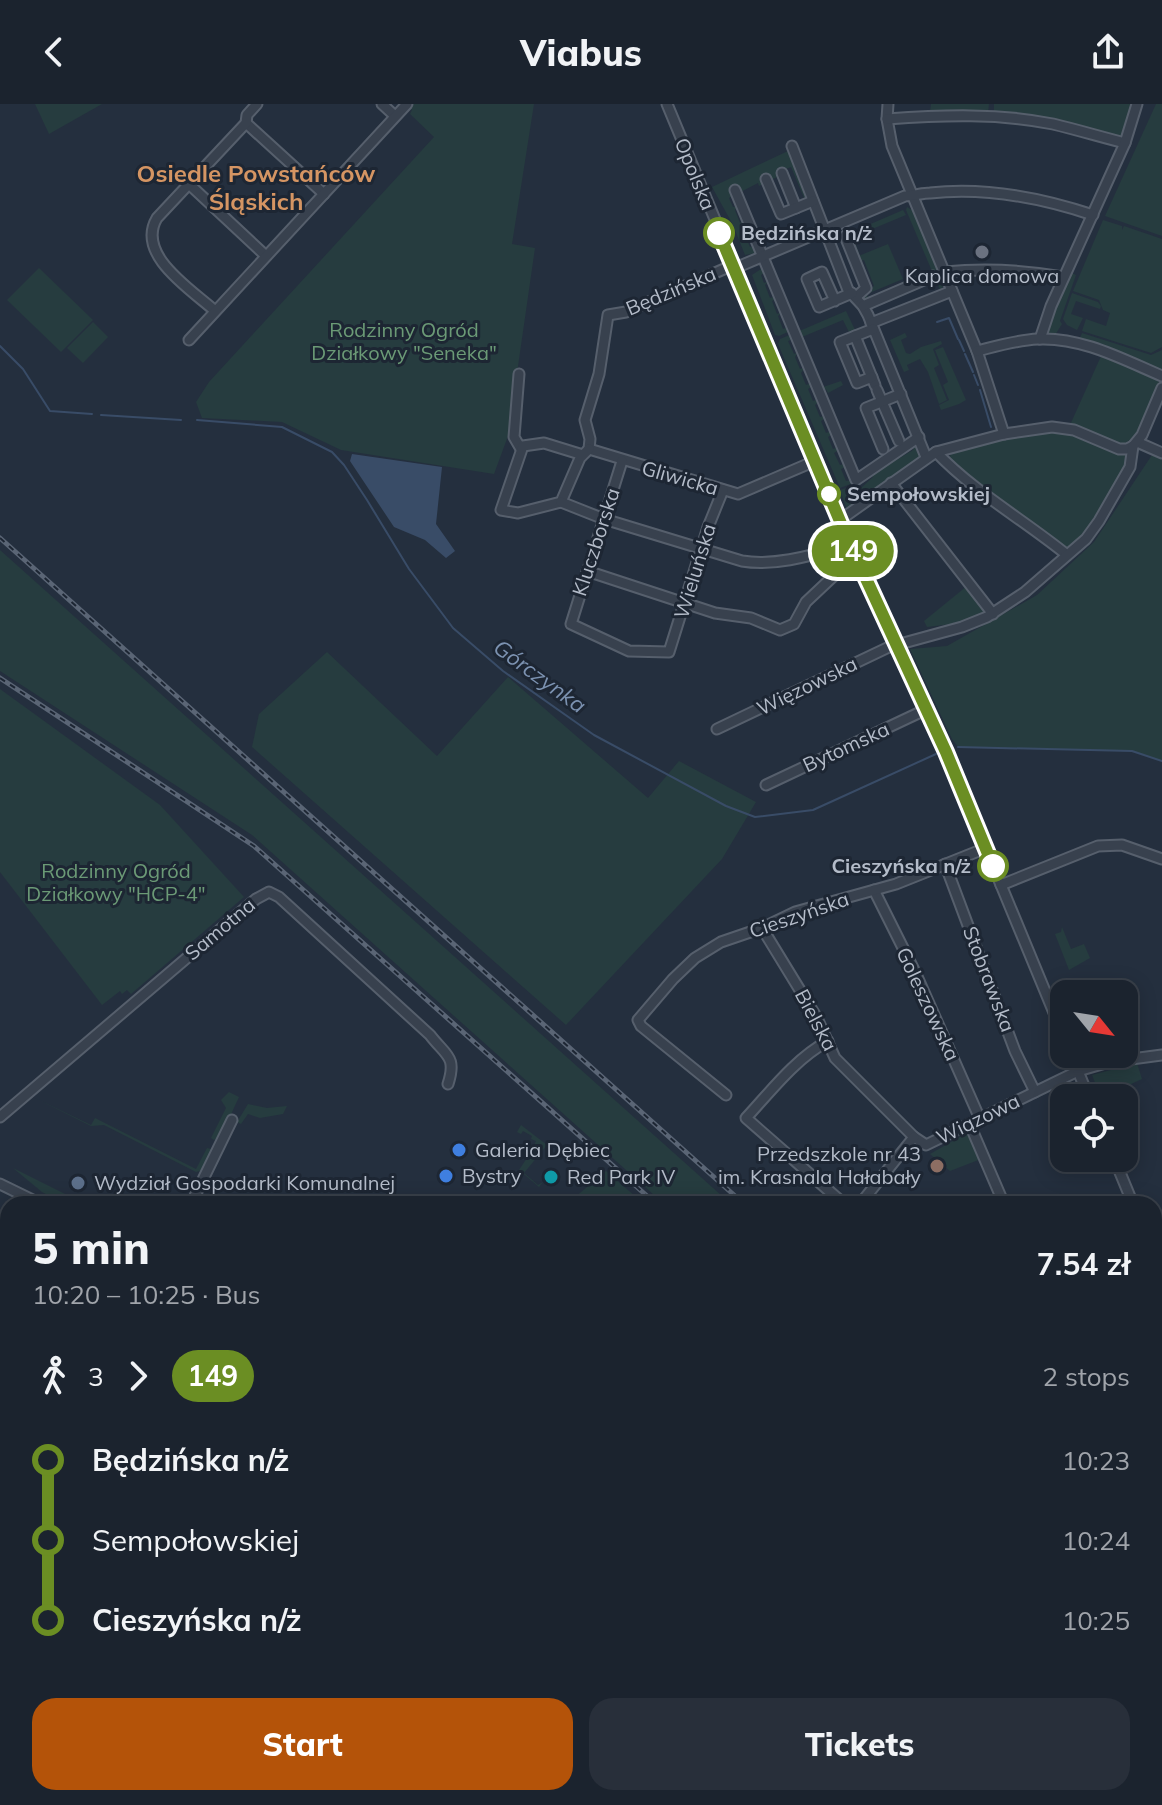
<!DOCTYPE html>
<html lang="en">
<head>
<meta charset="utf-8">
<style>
	:root { --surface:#1b232e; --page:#282f3a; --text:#f1f3f6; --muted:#a0a4aa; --line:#39404a; --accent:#b45309 }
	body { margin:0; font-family:Mulish,sans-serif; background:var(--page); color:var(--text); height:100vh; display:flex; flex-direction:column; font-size:30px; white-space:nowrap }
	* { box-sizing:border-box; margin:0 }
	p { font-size:26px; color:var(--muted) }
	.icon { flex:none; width:44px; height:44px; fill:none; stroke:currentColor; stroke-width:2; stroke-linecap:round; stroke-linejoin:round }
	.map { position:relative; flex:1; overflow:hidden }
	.drawer { position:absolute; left:0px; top:1092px; width:1162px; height:610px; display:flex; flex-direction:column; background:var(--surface); border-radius:24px 24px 0 0; box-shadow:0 4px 20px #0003,0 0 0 2px var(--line) }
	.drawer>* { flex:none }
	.badge { padding:0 16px; border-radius:26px; font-size:28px; line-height:52px }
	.needle { width:52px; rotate:120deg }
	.tools { position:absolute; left:1050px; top:876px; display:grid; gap:16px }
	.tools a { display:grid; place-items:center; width:88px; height:88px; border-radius:16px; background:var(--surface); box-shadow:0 4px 20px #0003,0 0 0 2px var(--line); font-size:40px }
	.map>.badge { position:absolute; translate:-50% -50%; box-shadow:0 0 0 4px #fff }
	.legs { display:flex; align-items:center; gap:12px; height:88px; padding:0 32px; font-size:26px }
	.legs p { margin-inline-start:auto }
	.overview { display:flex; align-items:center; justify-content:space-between; height:136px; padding:0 32px }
	h1 { font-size:44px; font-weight:800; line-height:60px }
	.button { display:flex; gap:16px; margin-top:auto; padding:16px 32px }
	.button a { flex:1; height:92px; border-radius:24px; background:var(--accent); color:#fff; font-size:32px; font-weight:800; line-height:92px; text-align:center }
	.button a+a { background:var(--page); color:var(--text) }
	ul { padding:0 32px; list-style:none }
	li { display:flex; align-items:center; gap:28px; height:80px; font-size:30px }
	li i { display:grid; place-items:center; width:12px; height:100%; margin:0 10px; background:currentColor }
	li i::after { content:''; width:20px; height:20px; margin:-10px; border:6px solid; border-radius:50%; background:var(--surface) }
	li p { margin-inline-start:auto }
	li:first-child i { background:linear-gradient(#0000 50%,currentColor 0) }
	li:last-child i { background:linear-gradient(currentColor 50%,#0000 0) }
	header { display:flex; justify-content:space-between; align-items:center; height:104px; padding:0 32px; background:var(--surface); font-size:36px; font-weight:800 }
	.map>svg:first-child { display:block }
	.green { fill:#263c3f }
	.water { fill:#394c67 }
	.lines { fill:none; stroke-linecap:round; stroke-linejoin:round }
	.stream { stroke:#394c67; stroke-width:2 }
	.minor-casing { stroke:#565f6c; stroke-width:13 }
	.major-casing { stroke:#414a57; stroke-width:15 }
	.minor { stroke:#38414e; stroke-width:9 }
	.major { stroke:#56606e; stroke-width:11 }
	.rail-casing { stroke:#5a6575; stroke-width:5 }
	.rail { stroke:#1d2633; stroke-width:2; stroke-dasharray:6; stroke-linecap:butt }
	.line-1-casing { stroke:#fff; stroke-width:18 }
	.line-1 { stroke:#6b8e23; stroke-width:12 }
	.stop-1-dot { fill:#fff; stroke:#6b8e23; stroke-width:4 }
	.worship-dot { fill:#6b7280; stroke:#1d2633; stroke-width:3 }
	.shop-dot { fill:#3f7fe0; stroke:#1d2633; stroke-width:3 }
	.education-dot { fill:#8d6e63; stroke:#1d2633; stroke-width:3 }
	.culture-dot { fill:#0f9aa8; stroke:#1d2633; stroke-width:3 }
	.service-dot { fill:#5c6f8a; stroke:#1d2633; stroke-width:3 }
	.labels { text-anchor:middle; stroke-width:6; stroke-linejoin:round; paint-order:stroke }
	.street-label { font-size:20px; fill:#b4bcc9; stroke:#1d2633 }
	.stop-label { font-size:20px; font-weight:bold; fill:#b4bcc9; stroke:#1d2633; text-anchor:start }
	.poi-label { font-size:20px; fill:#b4bcc9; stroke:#1d2633; text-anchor:start }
	.park-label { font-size:20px; fill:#6b9a76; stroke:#1d2633 }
	.water-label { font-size:22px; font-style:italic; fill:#7c92b1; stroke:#1d2633 }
	.quarter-label { font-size:24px; font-weight:bold; fill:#d59563; stroke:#1d2633 }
</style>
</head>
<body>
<header><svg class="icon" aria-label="back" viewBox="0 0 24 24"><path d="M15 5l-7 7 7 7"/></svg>Viabus<svg class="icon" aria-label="share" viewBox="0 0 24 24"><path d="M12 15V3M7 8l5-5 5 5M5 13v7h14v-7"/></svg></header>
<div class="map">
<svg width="1162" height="1701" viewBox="0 0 1162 1701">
	<rect width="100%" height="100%" fill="#242f3e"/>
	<g class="green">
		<polygon points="35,0 102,0 49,30"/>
		<polygon points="411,0 534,0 512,140 535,144 508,332 494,370 341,346 282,318 202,314 196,298 209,278 434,33 410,10 412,6 409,3"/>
		<polygon points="931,0 989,0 988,9 930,8"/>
		<polygon points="994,0 1134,0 1122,33 1119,34 994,9"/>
		<polygon points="1156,0 1162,0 1162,132 1105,112"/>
		<polygon points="790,46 806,91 805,96 791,63 778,68 779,72 759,82 758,79 729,94 733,103 738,102 735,106 740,119 744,117 745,121 741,123 745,133 751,133 747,136 750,143 754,142 756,149 745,151 733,121 712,83"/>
		<polygon points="907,103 917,109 945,180 940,186 906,106"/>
		<polygon points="903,106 906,111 853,133 859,149 856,151 847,131 831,137"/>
		<polygon points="1103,116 1122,122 1122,126 1124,122 1162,135 1162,243 1151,249 1082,227 1086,215 1106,222 1110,209 1103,206 1099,196 1073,187"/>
		<polygon points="888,140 903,175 867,190 868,195 863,196 861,192 874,182 864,156 858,158 856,153"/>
		<polygon points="764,163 766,168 761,171 764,179 769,177 765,181 770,194 775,192 776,195 772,197 777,210 782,208 778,212 783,225 788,223 790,227 779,232 775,231 752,171"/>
		<polygon points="39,164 93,216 61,248 7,196"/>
		<polygon points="1070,168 1076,171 1060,217 1062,220 1055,231 1047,232 1044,229"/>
		<polygon points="747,172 831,374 827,376 742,174"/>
		<polygon points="1072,189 1098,198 1101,202 1100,205 1076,197 1071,210 1083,214 1077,226 1067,221 1063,215"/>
		<polygon points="846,207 856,228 850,230 843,216 802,233 823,283 841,277 843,281 828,289 826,285 822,287 797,228"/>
		<polygon points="93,218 108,233 83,259 67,244"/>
		<polygon points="905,229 907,233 901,236 906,249 910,250 921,243 941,237 942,240 933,245 939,261 934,264 947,296 939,300 928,268 920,255 907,261 909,266 904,268 890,236"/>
		<polygon points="1082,229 1151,251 1162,246 1162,267 1124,250 1079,236"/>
		<polygon points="792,230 793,235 788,237 794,250 798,248 795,253 800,265 805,263 801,269 806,281 811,279 812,282 808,285 813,297 818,295 819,298 815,301 820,313 825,312 826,314 821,317 826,329 831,327 832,330 828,333 833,345 838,343 839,346 834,349 840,361 844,360 846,363 841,365 846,377 852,376 853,379 840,384 778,240 780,235"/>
		<polygon points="943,243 966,296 959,300 941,306 939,301 949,296 943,281 948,278 935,246"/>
		<path d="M1102,250L1158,274L1159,281C1152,296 1138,343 1118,340C1102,338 1085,327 1070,321Z"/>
		<path d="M1044,327C1073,330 1107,337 1131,355L1085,431L1061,451L949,355L952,347Z"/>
		<polygon points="915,342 920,345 922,351 847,406 840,386 857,380 861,384 873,373 870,369 887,356 890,360 913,346"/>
		<polygon points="1152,351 1162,356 1162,657 1132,647 958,643 952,635 910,545 947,542 1037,491 1094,438"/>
		<polygon points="0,446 731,1100 664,1100 252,731 0,567"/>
		<polygon points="967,482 986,509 969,518 927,523 924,517"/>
		<polygon points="327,548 437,652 508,573 648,694 679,657 756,698 722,755 566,921 252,643 259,610"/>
		<polygon points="0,585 160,701 244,793 131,890 127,886 122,890 120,887 102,901 0,768"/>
		<polygon points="1062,823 1071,845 1084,840 1090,854 1069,866 1055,830 1061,828"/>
		<polygon points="1137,959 1142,975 1101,994 1092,971"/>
		<polygon points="229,988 239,993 221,1032 214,1036 211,1034 226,1004 221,996"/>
		<polygon points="33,993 91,1021 95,1014 196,1065 207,1044 211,1045 212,1050 204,1066 196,1068 104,1021 91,1022"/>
		<polygon points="248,1000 267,1004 287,1002 283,1010 260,1014 248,1010 241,1020 237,1018"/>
		<polygon points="521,1021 547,1041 524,1069 538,1081 543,1078 539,1083 519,1066 531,1048 527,1044 532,1046 536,1037 531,1035 532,1032 523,1027 521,1030 517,1028"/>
		<polygon points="965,1030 971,1033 981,1055 950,1067 930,1050"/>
		<polygon points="13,1064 65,1090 69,1093 65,1100 42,1088"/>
		<polygon points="606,1067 644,1100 567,1100"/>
		<polygon points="0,1238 8,1242 8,1290 0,1293"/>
		<polygon points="6,1298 8,1302 4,1304 8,1315 8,1405 0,1384 0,1301"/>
		<polygon points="0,1468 8,1488 8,1530 0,1532"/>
		<polygon points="0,1636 8,1648 8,1694 39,1694 44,1701 0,1701"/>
		<polygon points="661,1694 736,1694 733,1701 657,1701"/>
	</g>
	<polygon class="water" points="352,350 442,363 436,420 455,447 446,454 425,436 394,423 350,357"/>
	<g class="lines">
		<g class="stream">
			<polyline points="937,218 949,214 958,235"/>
			<polyline points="959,236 964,247"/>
			<polyline points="0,242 23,265 50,307 92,310"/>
			<polyline points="965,250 973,268"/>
			<polyline points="974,271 978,281"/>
			<polyline points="980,286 991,323"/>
			<polyline points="101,311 181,316"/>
			<polyline points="197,316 282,323 332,348 344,361 367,396 409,465 453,524 503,567 594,631 726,702 755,713 813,706 936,650"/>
			<polyline points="958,643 1132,647 1162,657"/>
		</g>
		<defs>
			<g id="minor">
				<polyline points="382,0 395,12"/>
				<polyline points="667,0 840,416 946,648 1064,933"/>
				<polyline points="888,0 887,15 892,42 977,247 1004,330"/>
				<path d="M887,15C943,11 999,9 1053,20C1078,26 1101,33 1125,39"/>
				<polyline points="246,19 324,90"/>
				<polyline points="792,42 848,186 863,202 868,211 926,353"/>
				<polyline points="782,69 796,104"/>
				<polyline points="766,75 781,110 813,97"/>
				<polyline points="190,81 266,152"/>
				<polyline points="735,86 856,376 919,333"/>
				<polyline points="845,132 866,184 856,193"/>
				<path d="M945,168C986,164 1023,166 1063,173"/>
				<polyline points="835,197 822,168 807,175 819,203 852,189"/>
				<polyline points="863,202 933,172"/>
				<path d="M215,207C192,186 135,151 157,114L246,19L247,11L257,0"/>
				<polyline points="871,219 952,187"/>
				<polyline points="855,232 875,281"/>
				<polyline points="1040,235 1051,202 1125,39 1137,0"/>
				<polyline points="189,236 407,0"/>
				<path d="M977,247C997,242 1017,236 1038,235C1082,233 1122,255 1162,272"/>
				<polyline points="519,270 514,333 521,345"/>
				<polyline points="872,273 857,279 840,238 873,225"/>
				<polyline points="877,286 899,337"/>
				<polyline points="1137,338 1162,349"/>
				<path d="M589,345L590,335L585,316L599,270L608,211L626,208L724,165L740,162L905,92C914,92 922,89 930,89C984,83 1042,94 1093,111"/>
				<polyline points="589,345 738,390 815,357"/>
				<polyline points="883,345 866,304 901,290"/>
				<path d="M936,348C974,388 1024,416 1067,451"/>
				<polyline points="583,351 544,339 523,342 501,406 518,409 561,398 580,354 589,345"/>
				<polyline points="622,357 571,520 629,547 669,548 708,423 723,386"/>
				<polyline points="891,379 993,510"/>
				<path d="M561,398L604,415L742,457C773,462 807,453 836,444L843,460L840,466L806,498L794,520L780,526L751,514L715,509L587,467"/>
				<polyline points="840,416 936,348 1004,330 1052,323 1074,326 1119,345 1127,345 1133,342"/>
				<polyline points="717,625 889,543 962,523 987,513 1025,488 1086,435 1099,417 1130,363 1133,342 1142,331 1162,284"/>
				<polyline points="766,681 927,605"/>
				<polyline points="945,760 1015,947 1035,988"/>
				<polyline points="1001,781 1098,742 1122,741 1162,755"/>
				<polyline points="874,786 916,870 980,1015"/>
				<polyline points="762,824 817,914 835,954 914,1033 926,1041 1078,967 1109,958 1162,951"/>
				<path d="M828,937C796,954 770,988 746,1014L844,1100"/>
				<polyline points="1071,950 1089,994"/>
				<polyline points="726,991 641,922 638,916 673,875 695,854 721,838 762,824 795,808 896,780 986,744"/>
				<path d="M0,1013L256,795L269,788L279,793L430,931C446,952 457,952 448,980"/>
				<polyline points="970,1021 1004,1100"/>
				<polyline points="1114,1054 1133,1100"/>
				<polyline points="0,1080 41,1100"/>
				<polyline points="191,1100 232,1016"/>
				<polyline points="860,1100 914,1033"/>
				<polyline points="0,1120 8,1117"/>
				<polyline points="1154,1151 1162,1170"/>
				<polyline points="0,1233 8,1237"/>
				<polyline points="0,1396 8,1418"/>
				<polyline points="0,1538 8,1536"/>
				<polyline points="1156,1566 1162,1559"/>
				<polyline points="1154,1648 1162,1651"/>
				<polyline points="287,1694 291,1701"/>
				<polyline points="505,1694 519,1701"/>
				<polyline points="494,1701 497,1694"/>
				<polyline points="652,1701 655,1694"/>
				<polyline points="735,1701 739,1694"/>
				<polyline points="838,1701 841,1694"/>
				<polyline points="963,1701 966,1694"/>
				<polyline points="1042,1701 1048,1694"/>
			</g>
			<g id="major">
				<polyline points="0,1612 8,1625"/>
				<polyline points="55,1694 60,1701"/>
			</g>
		</defs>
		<use href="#minor" class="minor-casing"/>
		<use href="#major" class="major-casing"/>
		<use href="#minor" class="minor"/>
		<use href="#major" class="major"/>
		<defs>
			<g id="rail">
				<polyline points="0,434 744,1100"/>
				<polyline points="0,574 254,742 656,1100"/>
				<polyline points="1154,1467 1162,1474"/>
				<polyline points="1154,1533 1162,1539"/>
			</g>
		</defs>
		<use href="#rail" class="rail-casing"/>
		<use href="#rail" class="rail"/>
	</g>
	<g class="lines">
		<defs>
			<polyline id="line-1" points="719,129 845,429 946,648 993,762"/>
		</defs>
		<use href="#line-1" class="line-1-casing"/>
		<use href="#line-1" class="line-1"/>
	</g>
	<g class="stop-1-dot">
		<circle cx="719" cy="129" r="14"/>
		<circle cx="829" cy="390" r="10"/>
		<circle cx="993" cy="762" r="14"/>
	</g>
	<circle class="worship-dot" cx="982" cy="148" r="8"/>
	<g class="shop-dot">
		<circle cx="459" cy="1046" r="8"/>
		<circle cx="446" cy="1072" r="8"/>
	</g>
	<circle class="education-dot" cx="937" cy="1062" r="8"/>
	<circle class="culture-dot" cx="551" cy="1073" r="8"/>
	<circle class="service-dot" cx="78" cy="1079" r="8"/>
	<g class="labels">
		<g class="street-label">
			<text transform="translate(695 70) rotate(68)" y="7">Opolska</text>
			<text transform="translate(671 187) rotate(-23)" y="7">Będzińska</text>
			<text transform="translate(680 374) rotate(16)" y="7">Gliwicka</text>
			<text transform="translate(596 438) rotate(-72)" y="7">Kluczborska</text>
			<text transform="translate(695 467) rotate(-73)" y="7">Wieluńska</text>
			<text transform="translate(807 582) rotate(-26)" y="7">Więzowska</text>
			<text transform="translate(846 643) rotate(-25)" y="7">Bytomska</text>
			<text transform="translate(799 811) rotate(-19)" y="7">Cieszyńska</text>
			<text transform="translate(220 825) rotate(-40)" y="7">Samotna</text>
			<text transform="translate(989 875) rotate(69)" y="7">Stobrawska</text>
			<text transform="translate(928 900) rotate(65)" y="7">Goleszowska</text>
			<text transform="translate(816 916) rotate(62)" y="7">Bielska</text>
			<text transform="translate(978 1015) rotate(-26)" y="7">Wiązowa</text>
		</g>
		<g class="stop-label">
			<text x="741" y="136">Będzińska n/ż</text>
			<text x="847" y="397">Sempołowskiej</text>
			<text x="971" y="769" text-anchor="end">Cieszyńska n/ż</text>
		</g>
		<g class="poi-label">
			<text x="982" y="179" text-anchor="middle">Kaplica domowa</text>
			<text x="475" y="1053">Galeria Dębiec</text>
			<text x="921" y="1057" text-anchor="end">Przedszkole nr 43<tspan x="921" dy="23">im. Krasnala Hałabały</tspan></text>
			<text x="462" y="1079">Bystry</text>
			<text x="567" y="1080">Red Park IV</text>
			<text x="94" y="1086">Wydział Gospodarki Komunalnej</text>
		</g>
		<g class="park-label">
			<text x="404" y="233">Rodzinny Ogród<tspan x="404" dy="23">Działkowy "Seneka"</tspan></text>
			<text x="116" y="774">Rodzinny Ogród<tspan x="116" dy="23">Działkowy "HCP-4"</tspan></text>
		</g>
		<g class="water-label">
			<text transform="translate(540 572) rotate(36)" y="8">Górczynka</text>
		</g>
		<g class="quarter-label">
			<text x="256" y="78">Osiedle Powstańców<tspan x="256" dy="28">Śląskich</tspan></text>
		</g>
	</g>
</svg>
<div class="tools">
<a><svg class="needle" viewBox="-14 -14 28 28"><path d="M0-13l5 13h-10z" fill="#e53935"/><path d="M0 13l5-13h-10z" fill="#a0a4aa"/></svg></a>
<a><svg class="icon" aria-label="locate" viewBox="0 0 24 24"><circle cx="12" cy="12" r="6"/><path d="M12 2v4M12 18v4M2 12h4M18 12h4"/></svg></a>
</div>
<b class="badge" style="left:853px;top:447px;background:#6b8e23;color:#fff">149</b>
<section class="drawer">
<div class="overview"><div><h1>5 min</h1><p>10:20 – 10:25 · Bus</p></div><b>7.54 zł</b></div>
<div class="legs"><svg class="icon" aria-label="walk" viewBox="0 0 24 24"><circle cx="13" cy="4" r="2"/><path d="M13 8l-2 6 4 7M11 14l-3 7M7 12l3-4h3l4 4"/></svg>3<svg class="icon" aria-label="forward" viewBox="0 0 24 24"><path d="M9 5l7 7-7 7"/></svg><b class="badge" style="background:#6b8e23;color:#fff">149</b><p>2 stops</p></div>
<ul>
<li><i style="color:#6b8e23"></i><b>Będzińska n/ż</b><p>10:23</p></li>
<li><i style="color:#6b8e23"></i><span>Sempołowskiej</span><p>10:24</p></li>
<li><i style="color:#6b8e23"></i><b>Cieszyńska n/ż</b><p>10:25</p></li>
</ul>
<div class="button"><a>Start</a><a>Tickets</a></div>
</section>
</div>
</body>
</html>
